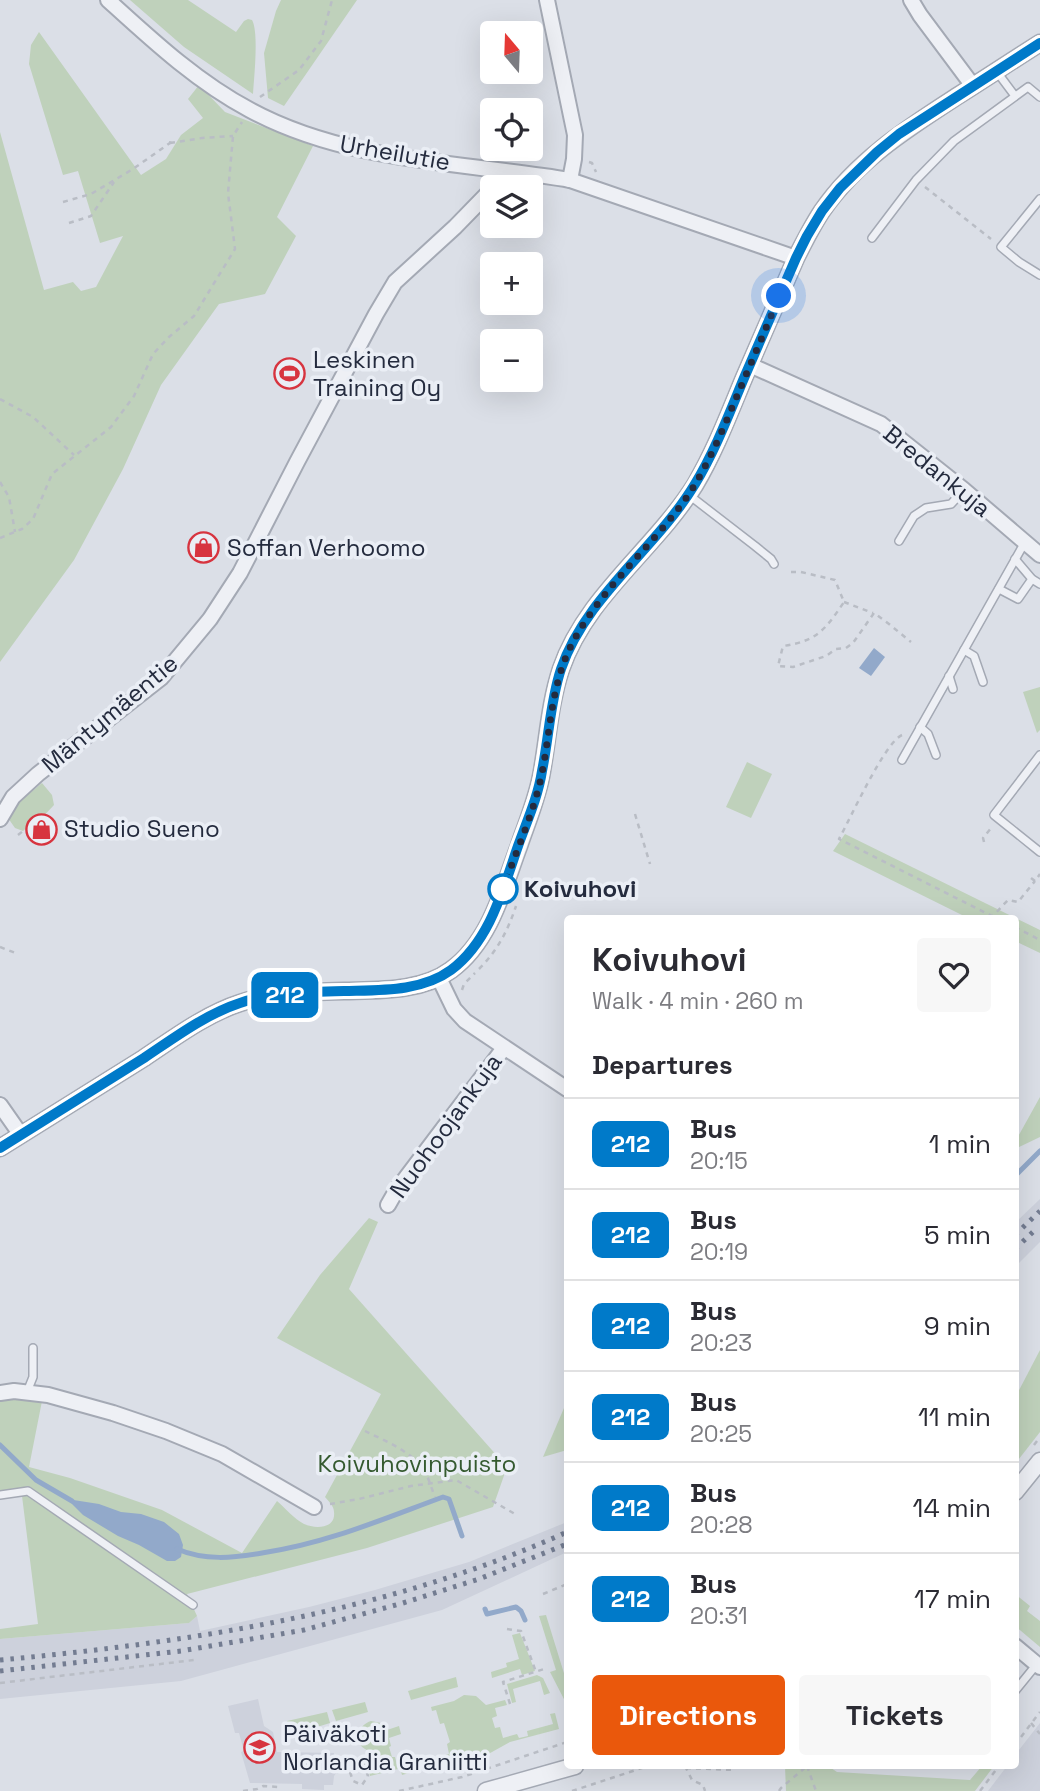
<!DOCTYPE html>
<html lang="en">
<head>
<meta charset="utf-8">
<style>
	:root { --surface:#fff; --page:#f7f7f7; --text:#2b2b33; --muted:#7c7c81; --line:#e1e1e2; --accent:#ea580c }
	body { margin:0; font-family:"Space Grotesk",sans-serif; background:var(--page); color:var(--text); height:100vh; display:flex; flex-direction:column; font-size:26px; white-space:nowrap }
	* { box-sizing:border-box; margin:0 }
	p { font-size:23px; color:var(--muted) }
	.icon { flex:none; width:38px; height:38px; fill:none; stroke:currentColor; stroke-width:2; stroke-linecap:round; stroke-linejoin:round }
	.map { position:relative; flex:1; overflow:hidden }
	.sheet { position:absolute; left:564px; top:915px; width:455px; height:854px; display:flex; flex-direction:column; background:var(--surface); border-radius:7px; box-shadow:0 7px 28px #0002 }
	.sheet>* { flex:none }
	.badge { padding:0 14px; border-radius:10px; font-size:24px; line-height:46px }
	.needle { width:46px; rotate:341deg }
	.fabs { position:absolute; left:480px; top:21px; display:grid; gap:14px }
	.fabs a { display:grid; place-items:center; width:63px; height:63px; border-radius:7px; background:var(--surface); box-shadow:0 7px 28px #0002; font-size:35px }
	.you { position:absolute; width:35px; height:35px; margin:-18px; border:5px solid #fff; border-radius:50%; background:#1a73e8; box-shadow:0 0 0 10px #1a73e833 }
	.map>.badge { position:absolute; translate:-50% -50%; box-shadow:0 0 0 4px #fff }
	h2 { padding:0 28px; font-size:26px; line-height:63px }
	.round { display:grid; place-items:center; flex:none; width:74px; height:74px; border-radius:7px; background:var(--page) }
	.head { display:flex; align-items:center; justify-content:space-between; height:119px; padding:0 28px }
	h1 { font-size:33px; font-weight:700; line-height:52px }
	.primary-button { display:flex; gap:14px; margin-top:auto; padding:14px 28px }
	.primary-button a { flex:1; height:80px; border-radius:7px; background:var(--accent); color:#fff; font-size:28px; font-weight:700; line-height:80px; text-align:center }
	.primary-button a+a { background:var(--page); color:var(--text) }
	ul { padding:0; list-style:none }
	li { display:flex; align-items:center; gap:21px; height:91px; padding:0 28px; border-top:2px solid var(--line) }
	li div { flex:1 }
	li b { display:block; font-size:26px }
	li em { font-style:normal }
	li .badge { min-width:77px; font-weight:700; text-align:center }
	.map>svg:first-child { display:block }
	.built { fill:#cdd1dc }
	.green { fill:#bfd1bb }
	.water { fill:#92a9ca }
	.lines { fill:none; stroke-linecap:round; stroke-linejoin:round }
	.stream { stroke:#92a9ca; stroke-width:5 }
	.service-casing { stroke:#a4a9b4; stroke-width:10 }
	.minor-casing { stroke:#a4a9b4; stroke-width:18 }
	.tertiary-casing { stroke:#a4a9b4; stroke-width:19 }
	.path { stroke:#b9bdc5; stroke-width:2.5; stroke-dasharray:5 5; stroke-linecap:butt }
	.service { stroke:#eef0f5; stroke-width:7 }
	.minor { stroke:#eef0f5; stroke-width:14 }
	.tertiary { stroke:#eef0f5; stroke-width:16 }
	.rail { stroke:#737c91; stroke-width:5; stroke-dasharray:3.5 7; stroke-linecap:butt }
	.line-casing { stroke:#fff; stroke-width:16 }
	.line { stroke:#007ac9; stroke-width:10 }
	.walk { stroke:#242b3e; stroke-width:7; stroke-dasharray:0 12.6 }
	.stop-dot { fill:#fff; stroke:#007ac9; stroke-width:3.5 }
	.labels { text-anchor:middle; stroke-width:7; stroke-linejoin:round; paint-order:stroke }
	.street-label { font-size:24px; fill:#242b3e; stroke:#eaeef5 }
	.poi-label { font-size:24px; fill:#242b3e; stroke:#eaeef5; text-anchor:start }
	.stop-label { font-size:24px; font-weight:bold; fill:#242b3e; stroke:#eaeef5; text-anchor:start }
	.park-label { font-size:24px; fill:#355a30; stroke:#eaeef5 }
</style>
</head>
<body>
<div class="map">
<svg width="1040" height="1791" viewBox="0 0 1040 1791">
	<rect width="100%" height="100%" fill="#dbdfe7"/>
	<g class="built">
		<polygon points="1040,1199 1040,1242 1015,1267 1015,1223"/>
		<polygon points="567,1522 567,1552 442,1610 181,1681 0,1699 0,1639 189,1623 197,1616 200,1631 309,1607 375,1590 469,1562"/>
		<polygon points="258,1699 264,1726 273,1732 277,1752 334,1753 334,1761 337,1761 337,1772 334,1776 333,1785 324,1785 324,1790 302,1789 302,1784 250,1783 241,1752 244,1751 239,1733 235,1733 228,1706"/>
		<polygon points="1040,1723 1040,1791 988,1791 1007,1766 1015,1766 1015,1755"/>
	</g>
	<g class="green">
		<path d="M130,0H188L236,32L244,21L248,19L252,20C259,32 254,78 253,94L184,47Z"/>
		<polygon points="281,0 357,0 284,106 268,98 264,53 276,11"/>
		<polygon points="39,32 141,175 166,159 181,135 203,118 188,99 199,85 225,112 313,146 277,217 296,236 265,294 219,304 161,385 123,469 74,560 0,662 0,132 44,290 73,282 81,291 96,287 123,236 100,243 78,171 63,175 29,64 31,45"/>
		<polygon points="1040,687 1040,730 1037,733 1023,692"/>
		<polygon points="747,762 772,774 751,818 726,807"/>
		<polygon points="42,783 52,795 54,805 37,823 34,821 23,831 15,828 8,818 18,803"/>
		<polygon points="845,834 1040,930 1040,953 1015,941 1015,919 970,919 833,851"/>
		<polygon points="1040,1097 1040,1137 1015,1149 1015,1142"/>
		<path d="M369,1218L378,1222L349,1289L507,1467L493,1507L367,1548L187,1594L197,1616L189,1623L0,1639V1629L38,1624L21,1488L0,1491V1399L7,1397L42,1401L29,1467L70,1478L162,1510L242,1553L277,1501C285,1508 294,1519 304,1524C315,1529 336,1529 334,1512C334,1506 329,1502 325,1497L381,1394L277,1338L320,1275Z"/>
		<polygon points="1040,1350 1040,1432 1015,1464 1015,1398"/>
		<polygon points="567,1401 567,1450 543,1457"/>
		<polygon points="1015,1594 1030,1606 1027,1611 1040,1621 1040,1647 1015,1626"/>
		<polygon points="546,1615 567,1683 567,1705 550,1672 556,1670 539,1616"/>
		<polygon points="520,1633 535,1671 522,1675 520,1669 492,1678 491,1672 507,1667 506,1663 519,1659 512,1635"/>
		<polygon points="537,1675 543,1678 550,1693 544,1695 540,1681 513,1689 516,1702 512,1703 507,1684"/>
		<polygon points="456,1677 458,1687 411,1700 408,1691"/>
		<polygon points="464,1695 476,1696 486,1705 505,1700 507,1705 495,1708 497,1716 492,1718 495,1728 500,1727 503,1738 517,1734 519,1738 528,1736 527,1731 553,1724 550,1714 555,1713 559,1729 510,1742 483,1757 461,1758 402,1775 400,1768 413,1764 415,1768 425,1766 424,1761 449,1754 447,1744 450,1742 444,1723 440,1724 436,1710 432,1711 431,1707 454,1701"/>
		<polygon points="365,1702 368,1712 336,1721 332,1710"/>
		<polygon points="327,1712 330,1723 317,1727 289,1728 287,1721"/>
		<path d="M371,1721L381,1723L387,1730L399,1726L401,1734L389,1738L391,1746L389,1747L392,1757H395L398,1769L370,1776L365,1756L376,1753C372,1752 368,1751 365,1749C351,1740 359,1725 371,1721Z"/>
		<polygon points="785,1766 828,1766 837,1772 970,1780 982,1766 994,1766 975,1791 786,1791"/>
	</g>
	<g class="water">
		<polygon points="874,648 885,657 871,676 859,668"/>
		<polygon points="67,1499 99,1504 121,1512 141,1514 164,1522 179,1534 183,1545 181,1557 175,1561 167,1561 139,1545 118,1536 83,1515"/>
	</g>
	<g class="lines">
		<g class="stream">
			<polyline points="1015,1176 1040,1151"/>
			<polyline points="0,1445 36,1480 72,1501"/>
			<path d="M177,1549C205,1561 233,1558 262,1553C325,1544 383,1519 443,1497L449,1499L462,1536"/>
			<polyline points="485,1609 487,1614 516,1607 521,1611 525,1620"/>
		</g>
		<defs>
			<g id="service">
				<polyline points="997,72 1015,96"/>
				<polyline points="1040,199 1001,247 1019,262 1040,275"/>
				<polyline points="872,238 916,180 954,141 1028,87 1040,97"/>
				<polyline points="689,495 755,546 771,559 774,564"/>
				<polyline points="899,541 914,516 926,508 951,504 964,490"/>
				<polyline points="1015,559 1032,579 1040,584"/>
				<polyline points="999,589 1018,599 1032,579"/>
				<polyline points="964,650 974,656 983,682"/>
				<polyline points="949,676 953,689"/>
				<polyline points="920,727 928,734 936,755"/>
				<polyline points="1040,755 994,815 1040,852"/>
				<polyline points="902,760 1025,542"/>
				<polyline points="27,1392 33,1377 33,1348"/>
				<polyline points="0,1495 28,1491 193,1605"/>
				<polyline points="1015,1691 1037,1664"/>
			</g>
			<g id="minor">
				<path d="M108,0C152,40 197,82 250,110C348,163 463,162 570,180L796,258"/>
				<polyline points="547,0 575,135 574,159 570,180"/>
				<polyline points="911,0 920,15 973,86"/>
				<polyline points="750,365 881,424 964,490 1040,555"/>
				<polyline points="0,819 13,797 38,774 161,678 210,619 240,573 297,462 376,314 395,282 455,227 492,189"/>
				<polyline points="439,978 454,1009 465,1021 567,1089"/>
				<polyline points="0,1105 21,1135"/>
				<polyline points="388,1205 396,1191 504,1048"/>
				<polyline points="0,1393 14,1391 48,1395 113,1413 166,1431 222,1454 314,1507"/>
				<polyline points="1015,1646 1040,1667"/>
			</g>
			<g id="tertiary">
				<path d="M0,1148C48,1118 96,1088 144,1058C174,1038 206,1014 240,1003C272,992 310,992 344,991C379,990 421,992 451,970C490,942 503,889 519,846C527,822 538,797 542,771C548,737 550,702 561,669C586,596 655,549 695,485C715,451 729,414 744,378C761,338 779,298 796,258C804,242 812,226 822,211C857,160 908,128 959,95C986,78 1013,60 1040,43"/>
				<polyline points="1015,1492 1040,1461"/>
				<polyline points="486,1791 575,1766"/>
			</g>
		</defs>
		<use href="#service" class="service-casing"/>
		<use href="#minor" class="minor-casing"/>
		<use href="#tertiary" class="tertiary-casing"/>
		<g class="path">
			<polyline points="260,97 299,70 321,41 332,0"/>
			<polyline points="170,143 202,138 233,136"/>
			<polyline points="589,162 592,163 596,172"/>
			<polyline points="925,187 991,239"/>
			<polyline points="63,202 91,194 133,169 170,143 171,139"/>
			<polyline points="69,223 91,216 114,182"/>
			<polyline points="0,399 33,417 74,455"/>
			<polyline points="0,482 9,497 15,532"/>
			<polyline points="0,538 22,529 33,519 52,474 111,427 134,396 153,354 169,337 194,316 235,249 228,193 233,136 242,122"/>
			<path d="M791,572H801L835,580L844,602C825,630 817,641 783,646L778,666L793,667L826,656L836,649L846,648L853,643L874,613L889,624L911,642"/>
			<polyline points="844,602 873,613"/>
			<path d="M902,735C885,742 850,819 839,839L998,919"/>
			<polyline points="635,814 650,864"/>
			<polyline points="18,835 33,823 35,824"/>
			<polyline points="984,842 983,838 992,827"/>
			<polyline points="1031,878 1035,881 1040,874"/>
			<polyline points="990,919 1008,900 1018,902 1035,881"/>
			<polyline points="1015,927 1040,940"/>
			<polyline points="0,947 18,954"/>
			<path d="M479,969C498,950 508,930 516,906"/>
			<polyline points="462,990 464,984 475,973"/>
			<path d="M365,1431C387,1442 415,1452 427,1476C430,1482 432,1490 435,1497"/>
			<polyline points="1034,1445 1040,1437"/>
			<polyline points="330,1504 359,1499 411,1486 456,1480 515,1514"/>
			<polyline points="543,1594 567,1584"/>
			<polyline points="507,1629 521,1631 536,1672"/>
			<polyline points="0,1683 194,1660"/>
			<polyline points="510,1704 503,1682 544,1669"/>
			<polyline points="1031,1723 1040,1734"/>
			<polyline points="1015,1745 1040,1712"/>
			<polyline points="685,1766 692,1780 703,1785 705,1791"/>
			<polyline points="807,1766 816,1791"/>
			<polyline points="686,1768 734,1770"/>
			<polyline points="350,1772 353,1781 362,1785 368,1776 364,1764"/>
			<polyline points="243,1791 257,1789 263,1786 279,1787 279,1784"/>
			<polyline points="399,1791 462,1777 567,1742"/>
			<polyline points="572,1791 648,1766"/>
			<polyline points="779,1791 781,1788 807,1766"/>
			<polyline points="980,1791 999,1766"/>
		</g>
		<use href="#service" class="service"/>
		<use href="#minor" class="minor"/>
		<use href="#tertiary" class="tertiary"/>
		<g class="rail">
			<polyline points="1015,1235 1040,1211"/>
			<polyline points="1015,1249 1035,1230"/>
			<path d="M0,1660C193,1642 389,1612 567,1532"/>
			<polyline points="0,1671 181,1651 304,1630 403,1603 479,1579 567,1544"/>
		</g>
	</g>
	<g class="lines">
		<defs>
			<path id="line" d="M0,1148C48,1118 96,1088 144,1058C174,1038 206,1014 240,1003C272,992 310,992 344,991C379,990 421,992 451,970C490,941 503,889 518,846C527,821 538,797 542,771C549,737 550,702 561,669C586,596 656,549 695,484C715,451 729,414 744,378C761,338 779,298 796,258L807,236L822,211L840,188L877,152L899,134L1040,43"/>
		</defs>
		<use href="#line" class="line-casing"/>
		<use href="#line" class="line"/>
		<path class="walk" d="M503,889C516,851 534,813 542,773C551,728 551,682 574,640C604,585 654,545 689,494C710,462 725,424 740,389C753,358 767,327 779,296"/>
	</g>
	<defs>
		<symbol id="stadium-ring" viewBox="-11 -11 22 22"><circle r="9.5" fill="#eaeef5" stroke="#d7343f" stroke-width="1.5"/><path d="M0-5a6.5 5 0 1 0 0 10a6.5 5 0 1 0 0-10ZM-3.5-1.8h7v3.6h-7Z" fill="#d7343f"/></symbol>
		<symbol id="shop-ring" viewBox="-11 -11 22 22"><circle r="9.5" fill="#eaeef5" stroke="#d7343f" stroke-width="1.5"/><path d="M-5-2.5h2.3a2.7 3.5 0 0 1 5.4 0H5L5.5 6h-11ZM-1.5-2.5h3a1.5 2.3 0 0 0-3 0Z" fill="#d7343f"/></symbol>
		<symbol id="school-ring" viewBox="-11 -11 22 22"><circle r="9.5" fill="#eaeef5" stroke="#d7343f" stroke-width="1.5"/><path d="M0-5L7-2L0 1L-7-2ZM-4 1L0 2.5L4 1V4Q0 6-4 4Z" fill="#d7343f"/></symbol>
	</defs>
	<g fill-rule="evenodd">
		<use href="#stadium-ring" x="272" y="356" width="35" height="35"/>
		<use href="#shop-ring" x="186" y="530" width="35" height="35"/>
		<use href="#shop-ring" x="24" y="812" width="35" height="35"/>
		<use href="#school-ring" x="242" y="1730" width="35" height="35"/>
	</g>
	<circle class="stop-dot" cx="503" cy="889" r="14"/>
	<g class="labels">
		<g class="street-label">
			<text transform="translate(395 153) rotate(10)" y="8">Urheilutie</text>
			<text transform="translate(937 471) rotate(39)" y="8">Bredankuja</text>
			<text transform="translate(110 714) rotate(-40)" y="8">Mäntymäentie</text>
			<text transform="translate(446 1126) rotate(-54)" y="8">Nuohoojankuja</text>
		</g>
		<g class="poi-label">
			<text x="313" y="368">Leskinen<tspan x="313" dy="28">Training Oy</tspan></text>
			<text x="227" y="556">Soffan Verhoomo</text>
			<text x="64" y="837">Studio Sueno</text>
			<text x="283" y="1742">Päiväkoti<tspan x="283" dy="28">Norlandia Graniitti</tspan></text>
		</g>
		<g class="stop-label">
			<text x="524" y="897">Koivuhovi</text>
		</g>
		<g class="park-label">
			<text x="417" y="1472">Koivuhovinpuisto</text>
		</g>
	</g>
</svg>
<div class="fabs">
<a><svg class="needle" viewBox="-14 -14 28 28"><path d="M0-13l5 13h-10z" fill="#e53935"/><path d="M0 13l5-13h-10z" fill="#7c7c81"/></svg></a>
<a><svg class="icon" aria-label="locate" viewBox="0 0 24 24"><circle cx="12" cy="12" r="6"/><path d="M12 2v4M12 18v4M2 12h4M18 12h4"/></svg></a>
<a><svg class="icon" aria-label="layers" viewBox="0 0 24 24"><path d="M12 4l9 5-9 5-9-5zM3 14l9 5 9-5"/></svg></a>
<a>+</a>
<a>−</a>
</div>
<div class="you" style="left:779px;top:296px"></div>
<b class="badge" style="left:285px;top:995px;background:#007ac9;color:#fff">212</b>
<section class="sheet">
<div class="head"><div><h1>Koivuhovi</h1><p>Walk · 4 min · 260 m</p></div><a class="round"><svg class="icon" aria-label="heart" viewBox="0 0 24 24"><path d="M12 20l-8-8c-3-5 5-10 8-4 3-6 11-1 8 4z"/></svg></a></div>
<h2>Departures</h2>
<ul>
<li><span class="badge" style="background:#007ac9;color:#fff">212</span><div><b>Bus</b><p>20:15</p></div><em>1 min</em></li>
<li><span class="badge" style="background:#007ac9;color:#fff">212</span><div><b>Bus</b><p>20:19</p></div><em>5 min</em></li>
<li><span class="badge" style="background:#007ac9;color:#fff">212</span><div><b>Bus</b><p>20:23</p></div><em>9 min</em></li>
<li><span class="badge" style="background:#007ac9;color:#fff">212</span><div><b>Bus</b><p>20:25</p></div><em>11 min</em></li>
<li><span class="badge" style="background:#007ac9;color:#fff">212</span><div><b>Bus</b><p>20:28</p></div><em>14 min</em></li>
<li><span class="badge" style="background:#007ac9;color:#fff">212</span><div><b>Bus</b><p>20:31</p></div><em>17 min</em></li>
</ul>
<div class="primary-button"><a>Directions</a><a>Tickets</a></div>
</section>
</div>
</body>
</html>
